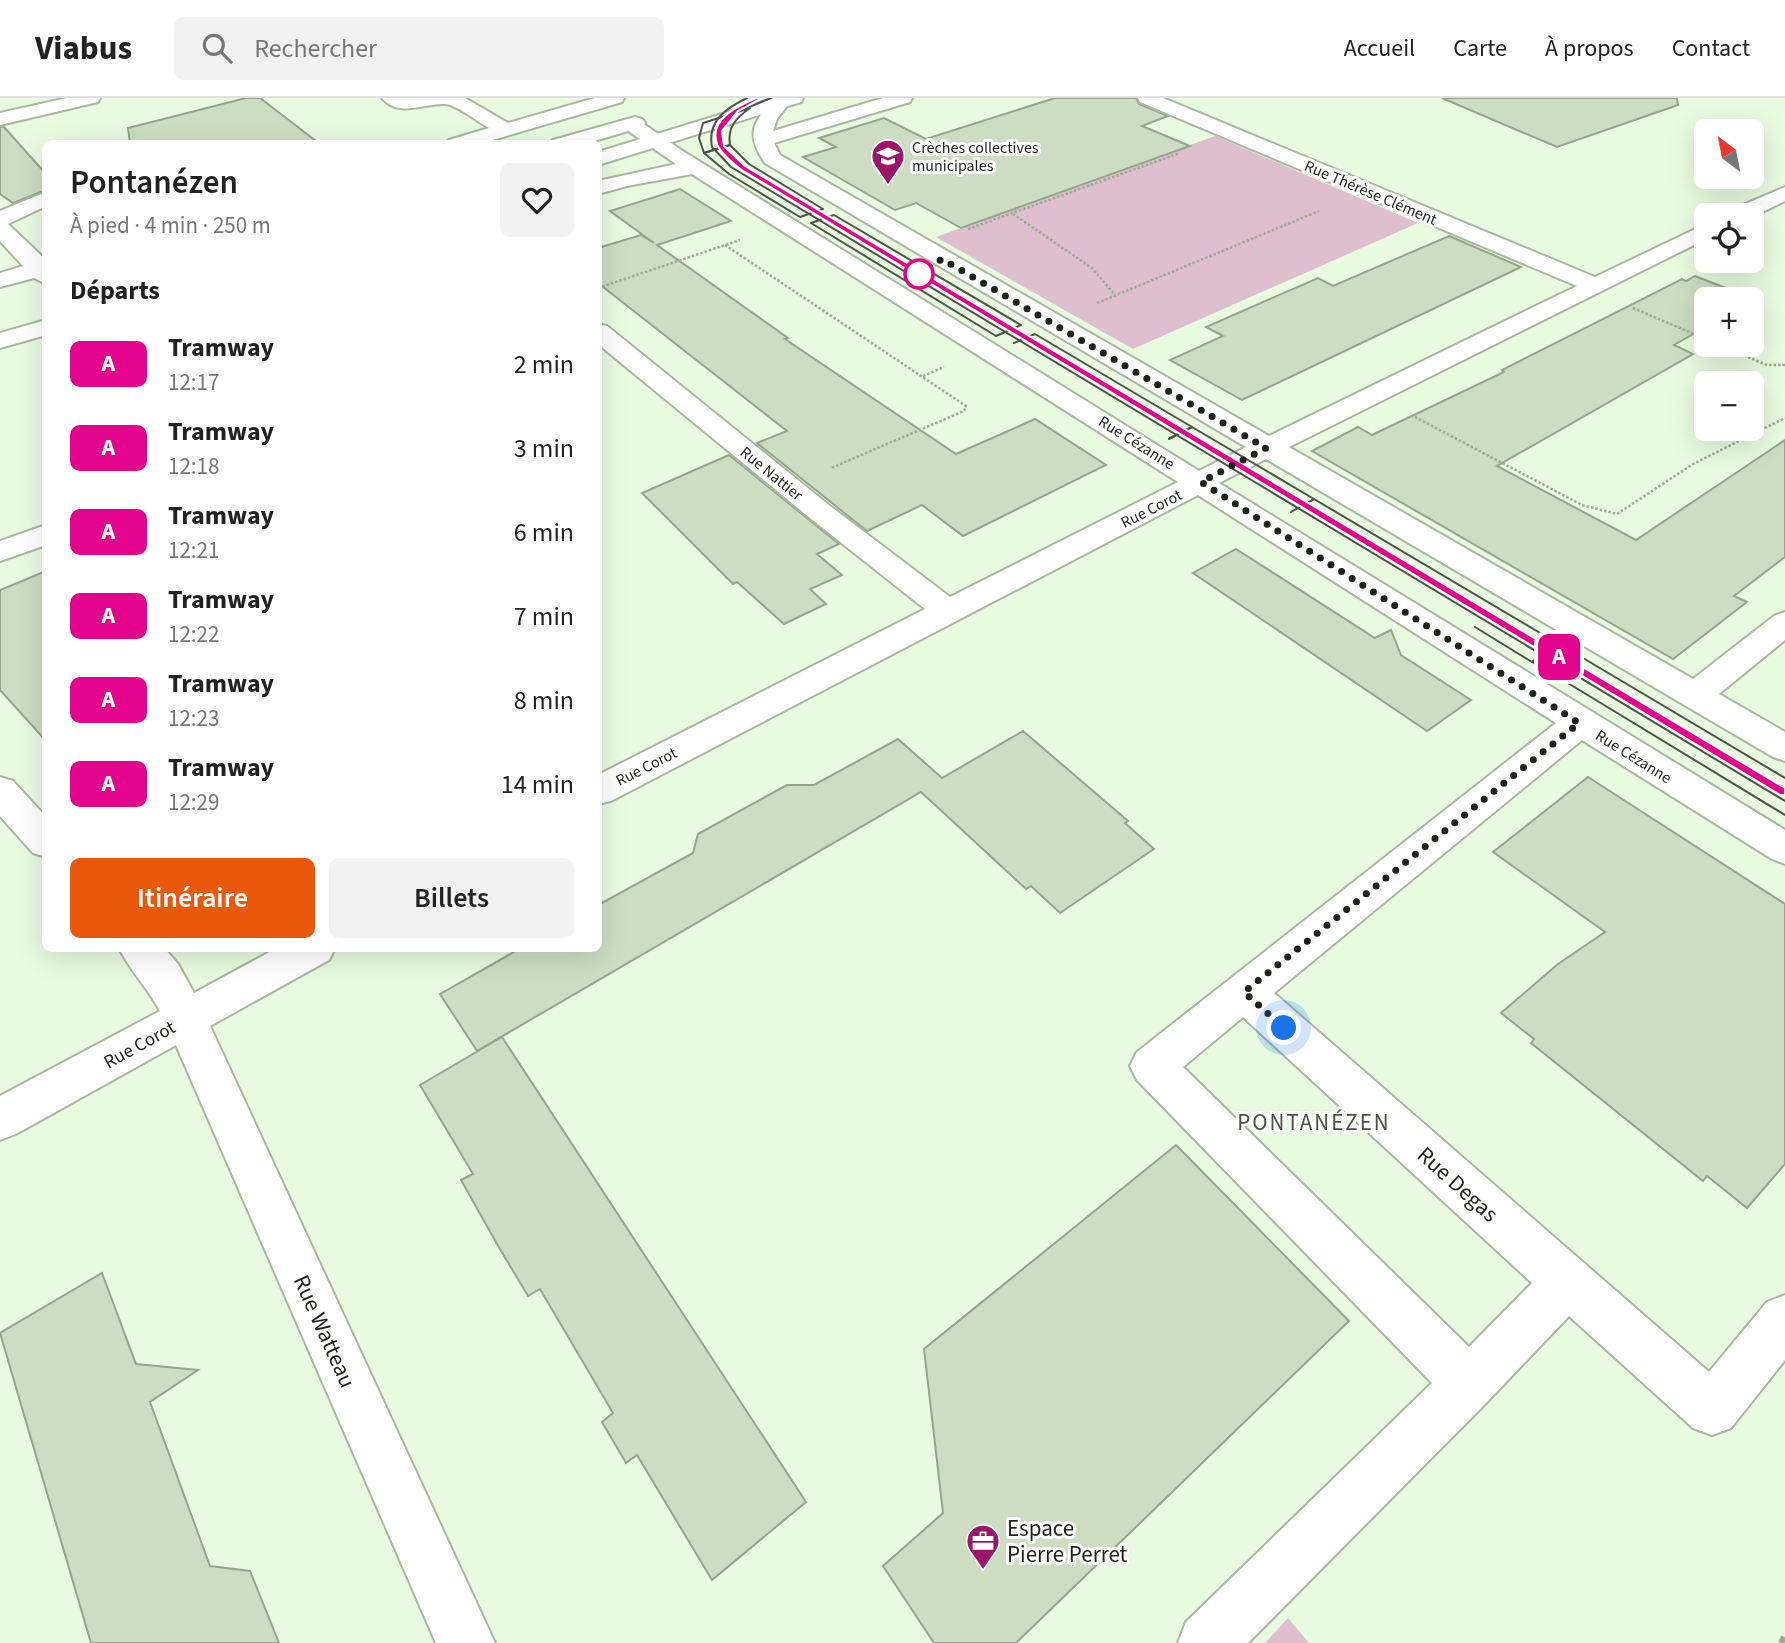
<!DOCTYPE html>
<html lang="fr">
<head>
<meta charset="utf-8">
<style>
	:root { --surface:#fff; --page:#f2f2f2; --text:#222; --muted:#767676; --line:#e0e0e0; --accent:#ea580c }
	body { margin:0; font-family:"Source Sans 3",sans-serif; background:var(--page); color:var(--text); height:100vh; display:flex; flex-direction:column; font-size:26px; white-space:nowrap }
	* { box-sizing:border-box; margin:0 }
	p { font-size:23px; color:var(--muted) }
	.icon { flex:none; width:38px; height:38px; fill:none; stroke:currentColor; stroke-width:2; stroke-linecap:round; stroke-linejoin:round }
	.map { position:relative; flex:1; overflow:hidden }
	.panel { position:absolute; left:42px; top:42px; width:560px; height:812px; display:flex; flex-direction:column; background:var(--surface); border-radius:10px; box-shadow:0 7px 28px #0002 }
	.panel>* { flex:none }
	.badge { padding:0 14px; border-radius:10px; font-size:24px; line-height:46px }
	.needle { width:46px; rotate:328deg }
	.tools { position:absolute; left:1694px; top:21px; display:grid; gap:14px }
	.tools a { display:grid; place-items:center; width:70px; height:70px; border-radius:10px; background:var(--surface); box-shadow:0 7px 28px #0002; font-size:35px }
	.you { position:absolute; width:35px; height:35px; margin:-18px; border:5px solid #fff; border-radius:50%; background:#1a73e8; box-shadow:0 0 0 10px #1a73e833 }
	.map>.badge { position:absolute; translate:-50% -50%; box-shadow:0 0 0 4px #fff }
	h2 { padding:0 28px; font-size:26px; line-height:63px }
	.round { display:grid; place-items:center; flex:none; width:74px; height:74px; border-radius:10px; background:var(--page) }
	.headline { display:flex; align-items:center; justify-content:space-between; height:119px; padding:0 28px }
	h1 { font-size:33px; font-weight:600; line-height:52px }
	.button { display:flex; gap:14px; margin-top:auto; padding:14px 28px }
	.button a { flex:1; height:80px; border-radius:10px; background:var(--accent); color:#fff; font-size:28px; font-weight:600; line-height:80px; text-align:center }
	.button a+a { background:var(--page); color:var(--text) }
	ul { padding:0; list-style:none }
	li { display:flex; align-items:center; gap:21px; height:84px; padding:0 28px }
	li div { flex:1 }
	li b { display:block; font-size:26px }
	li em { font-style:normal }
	li .badge { min-width:77px; font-weight:700; text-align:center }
	header { display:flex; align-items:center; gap:42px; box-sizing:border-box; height:98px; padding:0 35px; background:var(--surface); border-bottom:2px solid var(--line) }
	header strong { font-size:33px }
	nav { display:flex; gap:38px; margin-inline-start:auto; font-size:24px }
	.search { width:490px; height:63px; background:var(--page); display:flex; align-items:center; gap:18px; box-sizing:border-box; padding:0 24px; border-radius:10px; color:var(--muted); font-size:26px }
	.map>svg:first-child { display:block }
	.green { fill:#debfcd }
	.building { fill:#ccddc3; stroke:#95a58d; stroke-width:2 }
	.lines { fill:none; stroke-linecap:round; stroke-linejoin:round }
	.minor-casing { stroke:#a7b89f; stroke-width:4 }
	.major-casing { stroke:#a7b89f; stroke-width:4 }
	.path-far1 { stroke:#9daa96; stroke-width:2.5; stroke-dasharray:2.5 2; stroke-linecap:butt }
	.path { stroke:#9daa96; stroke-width:6; stroke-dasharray:7 4.5; stroke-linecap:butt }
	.minor { fill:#fff; fill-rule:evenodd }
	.major { fill:#fff; fill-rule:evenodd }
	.tram { stroke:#4b5447; stroke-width:2 }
	.line { fill:#e3028c; stroke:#fff; stroke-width:2 }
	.walk { stroke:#1d231a; stroke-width:7; stroke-dasharray:0 12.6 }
	.stop-dot { fill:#fff; stroke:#e3028c; stroke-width:3.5 }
	.labels { text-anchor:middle; stroke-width:6; stroke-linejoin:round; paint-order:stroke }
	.far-poi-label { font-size:16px; fill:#1d231a; stroke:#fff; text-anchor:start }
	.far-street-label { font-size:16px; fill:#1d231a; stroke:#fff }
	.street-label { font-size:19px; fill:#1d231a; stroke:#fff }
	.quarter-label { font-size:23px; letter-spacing:2px; fill:#475640; stroke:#fff }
	.near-street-label { font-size:23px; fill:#1d231a; stroke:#fff }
	.near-poi-label { font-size:23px; fill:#1d231a; stroke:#fff; text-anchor:start }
</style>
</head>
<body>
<header>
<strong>Viabus</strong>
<div class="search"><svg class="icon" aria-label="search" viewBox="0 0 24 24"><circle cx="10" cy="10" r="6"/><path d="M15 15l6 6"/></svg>Rechercher</div>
<nav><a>Accueil</a><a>Carte</a><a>À propos</a><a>Contact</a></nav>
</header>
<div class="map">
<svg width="1785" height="1545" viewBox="0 0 1785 1545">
	<rect width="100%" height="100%" fill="#e8fae0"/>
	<g class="green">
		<polygon points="1215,38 1418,125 1133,251 936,139"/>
		<polygon points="1288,1520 1309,1545 1265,1545"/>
	</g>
	<g class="building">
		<polygon points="246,0 260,0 320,46 130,46 128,30"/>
		<polygon points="1055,0 1136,0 1139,6 1168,18 1142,28 1190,48 961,130 916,105 895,112 803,59 836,49 819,40 884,20 926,41"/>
		<polygon points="1442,0 1677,0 1678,7 1557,49"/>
		<polygon points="0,29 4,29 46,76 46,92 13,105 0,96"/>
		<polygon points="680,91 731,123 657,147 788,240 785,241 956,356 1035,321 1106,367 963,438 922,407 867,433 757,345 787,333 598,185 598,150 641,137 654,145 610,113"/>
		<polygon points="1449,138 1521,169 1242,302 1170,262 1223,238 1206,229 1318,180 1333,188"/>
		<polygon points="1695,178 1754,201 1706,201 1706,229 1674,247 1693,256 1497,368 1636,442 1785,342 1785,459 1734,498 1747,504 1673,561 1312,353 1358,329 1372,337 1504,274 1502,272 1682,181 1686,183"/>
		<polygon points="729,357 839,446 817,456 842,477 810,491 826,506 784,526 737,484 733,486 642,395"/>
		<polygon points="1236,451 1375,540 1391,532 1401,557 1471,602 1427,633 1193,475"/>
		<polygon points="46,473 46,643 0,592 0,492"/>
		<polygon points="1023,633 1128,723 1125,725 1154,751 1060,815 1031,788 1026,791 921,694 477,953 440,896 521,850 598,850 598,807 693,755 698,736 787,687 814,687 898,641 942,680"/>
		<polygon points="1588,679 1785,806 1785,1066 1747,1110 1707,1078 1703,1083 1531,945 1534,941 1501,915 1558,866 1605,834 1493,754"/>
		<polygon points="502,939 806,1404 712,1482 637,1357 626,1365 602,1324 613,1315 540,1191 528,1198 497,1146 461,1082 473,1076 420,987"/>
		<polygon points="1176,1047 1349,1223 1016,1545 934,1545 883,1468 943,1415 924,1251"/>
		<polygon points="102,1175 136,1266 198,1272 150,1304 210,1468 250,1473 279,1545 91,1545 0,1235"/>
	</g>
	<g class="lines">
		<defs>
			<g id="minor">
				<polygon points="67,0 100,0 98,4 0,27 0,15"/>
				<path d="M382,0H465L508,25L595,0H624L622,4L479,46H446L449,42L489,30C480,25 455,6 445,6C425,5 398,20 382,0Z"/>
				<path d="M774,0H788L790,4L777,21L773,33L883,0H912L910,4L774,45L780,57L1269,338L1577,188L1140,4L1138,0H1163L1595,179L1706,126V141L1289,349L1693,581L1774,518L1785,514V542L1719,596L1785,634V663L1773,659L1266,361L1219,385L1785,732V766L1772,761L1582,642L1274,895L1709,1274L1767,1204L1785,1197V1262L1731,1330L1712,1337L1693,1330L1569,1218L1487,1304L1248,1545H1178L1186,1524L1432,1285L1137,982L1130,968L1137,954L1556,625L1198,397L611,703L598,706V677L925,511L810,420L598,246V226L607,228L830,408L950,499L1178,384L692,76L627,88L598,96V83L676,66L624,30L621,26L624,22H638L681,52L1199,373L1246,349L765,65C745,36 753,25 774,0ZM1243,919L1532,1185L1469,1249L1183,969Z"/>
				<polygon points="1785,89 1785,103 1752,119 1728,117 1731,112"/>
				<polygon points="46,94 46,108 8,126 46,162 46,186 34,180 0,189 0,175 23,168 0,143 0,113"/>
				<polygon points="46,427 46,447 0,463 0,443"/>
				<polygon points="0,679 13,683 46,719 46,759 33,755 0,718"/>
				<path d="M119,850H164L178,866L194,895L277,850H335L329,862L210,928L495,1545H436L176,947L16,1036L0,1042V998L160,913C148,890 130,873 119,850Z"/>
			</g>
			<g id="major">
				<polygon points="775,0 803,0 801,4 598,67 598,54"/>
				<polygon points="635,19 642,21 645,25 642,29 584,46 550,46 553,42"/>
				<polygon points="46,222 46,237 0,250 0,235"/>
			</g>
		</defs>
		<use href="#minor" class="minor-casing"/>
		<use href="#major" class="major-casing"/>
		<g class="path-far1">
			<polyline points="1013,116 1092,170 1115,197"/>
			<polyline points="968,131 1180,55"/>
			<polyline points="725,147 966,308 964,313 831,370"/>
			<polyline points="598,190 740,142"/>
			<polyline points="1097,205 1319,113"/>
			<polyline points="1633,210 1706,241"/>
			<polyline points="1719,247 1767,267 1785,267"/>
			<polyline points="923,278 944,269"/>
			<polyline points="1415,319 1582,407 1617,416 1693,366 1785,320"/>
		</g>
		<polyline class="path" points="1781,1545 1785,1537"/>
		<use href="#minor" class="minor"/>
		<use href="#major" class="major"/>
		<g class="tram">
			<path d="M747,0C726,10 707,23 712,49L731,69L1785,703"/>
			<path d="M750,10C736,20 727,29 730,47L704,55L699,40L703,25Z"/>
			<polyline points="742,12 771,0"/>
			<polygon points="730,47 749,66 823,111 800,119 729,76 704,55"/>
			<polygon points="834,117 1021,227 996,238 811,125"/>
			<polyline points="1014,245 1035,236 1192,329 1169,341"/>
			<polyline points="1170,340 1192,329 1314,401 1291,414"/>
			<polyline points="1306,406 1314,401 1557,545 1532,564"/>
			<polyline points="1475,529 1532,564"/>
			<polygon points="1557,545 1583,560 1558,579 1532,564"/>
			<polyline points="1785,680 1583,560 1558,579 1785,717"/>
		</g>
	</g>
	<path class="line" d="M756,0H762L738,13L722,33L724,48L745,68L1785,690V697H1780L740,71C733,65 720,55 717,46C708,21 738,8 756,0Z"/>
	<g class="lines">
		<polyline class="walk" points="919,176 942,161 1266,350 1201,384 1579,625 1244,894 1284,930"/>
	</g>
	<defs>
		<symbol id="school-pin" viewBox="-11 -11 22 30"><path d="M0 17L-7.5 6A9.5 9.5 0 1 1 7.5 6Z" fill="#9b1669" stroke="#fff"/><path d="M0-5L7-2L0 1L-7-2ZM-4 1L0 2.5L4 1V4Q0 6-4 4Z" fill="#fff"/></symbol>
		<symbol id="office-pin" viewBox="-11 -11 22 30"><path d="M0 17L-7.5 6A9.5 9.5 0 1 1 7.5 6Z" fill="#9b1669" stroke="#fff"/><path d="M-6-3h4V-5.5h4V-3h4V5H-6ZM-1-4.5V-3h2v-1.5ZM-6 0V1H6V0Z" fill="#fff"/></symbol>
	</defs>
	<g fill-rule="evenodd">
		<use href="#school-pin" x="869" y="39" width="38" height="52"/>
		<use href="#office-pin" x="964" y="1424" width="38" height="52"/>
	</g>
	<circle class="stop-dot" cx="919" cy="176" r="14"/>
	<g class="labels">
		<g class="far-poi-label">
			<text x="912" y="55">Crèches collectives<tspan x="912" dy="18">municipales</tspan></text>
		</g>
		<g class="far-street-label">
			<text transform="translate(1371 94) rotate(23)" y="6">Rue Thérèse Clément</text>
			<text transform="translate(1137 344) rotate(32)" y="6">Rue Cézanne</text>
			<text transform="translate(772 375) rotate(39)" y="6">Rue Nattier</text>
			<text transform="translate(1151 410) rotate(-27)" y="6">Rue Corot</text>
			<text transform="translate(1634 658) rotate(32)" y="6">Rue Cézanne</text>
			<text transform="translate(646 668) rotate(-27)" y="6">Rue Corot</text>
		</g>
		<g class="street-label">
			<text transform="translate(139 946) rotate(-29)" y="7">Rue Corot</text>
		</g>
		<g class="quarter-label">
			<text x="1314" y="1032">PONTANÉZEN</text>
		</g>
		<g class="near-street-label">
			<text transform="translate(1458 1086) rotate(42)" y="8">Rue Degas</text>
			<text transform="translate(325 1233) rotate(66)" y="8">Rue Watteau</text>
		</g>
		<g class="near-poi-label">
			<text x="1007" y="1438">Espace<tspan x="1007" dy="26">Pierre Perret</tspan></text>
		</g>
	</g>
</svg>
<div class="tools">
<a><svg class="needle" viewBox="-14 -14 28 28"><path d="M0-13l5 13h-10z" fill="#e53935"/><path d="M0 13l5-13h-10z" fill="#767676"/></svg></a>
<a><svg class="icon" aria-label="locate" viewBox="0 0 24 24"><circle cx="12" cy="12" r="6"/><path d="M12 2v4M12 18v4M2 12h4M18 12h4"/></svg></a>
<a>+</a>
<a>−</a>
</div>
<div class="you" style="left:1284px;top:930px"></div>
<b class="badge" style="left:1559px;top:559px;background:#e3028c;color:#fff">A</b>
<section class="panel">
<div class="headline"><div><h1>Pontanézen</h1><p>À pied · 4 min · 250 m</p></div><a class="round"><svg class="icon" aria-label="heart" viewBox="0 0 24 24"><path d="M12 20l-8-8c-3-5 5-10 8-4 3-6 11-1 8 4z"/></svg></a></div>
<h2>Départs</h2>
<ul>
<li><span class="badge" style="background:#e3028c;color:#fff">A</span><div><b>Tramway</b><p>12:17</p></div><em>2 min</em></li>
<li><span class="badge" style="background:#e3028c;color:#fff">A</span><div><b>Tramway</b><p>12:18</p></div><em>3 min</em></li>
<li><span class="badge" style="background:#e3028c;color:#fff">A</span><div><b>Tramway</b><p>12:21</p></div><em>6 min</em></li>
<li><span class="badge" style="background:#e3028c;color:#fff">A</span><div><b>Tramway</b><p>12:22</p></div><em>7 min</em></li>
<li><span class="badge" style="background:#e3028c;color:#fff">A</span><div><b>Tramway</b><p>12:23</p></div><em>8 min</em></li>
<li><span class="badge" style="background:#e3028c;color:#fff">A</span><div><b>Tramway</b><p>12:29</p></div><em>14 min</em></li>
</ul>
<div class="button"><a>Itinéraire</a><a>Billets</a></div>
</section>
</div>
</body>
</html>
